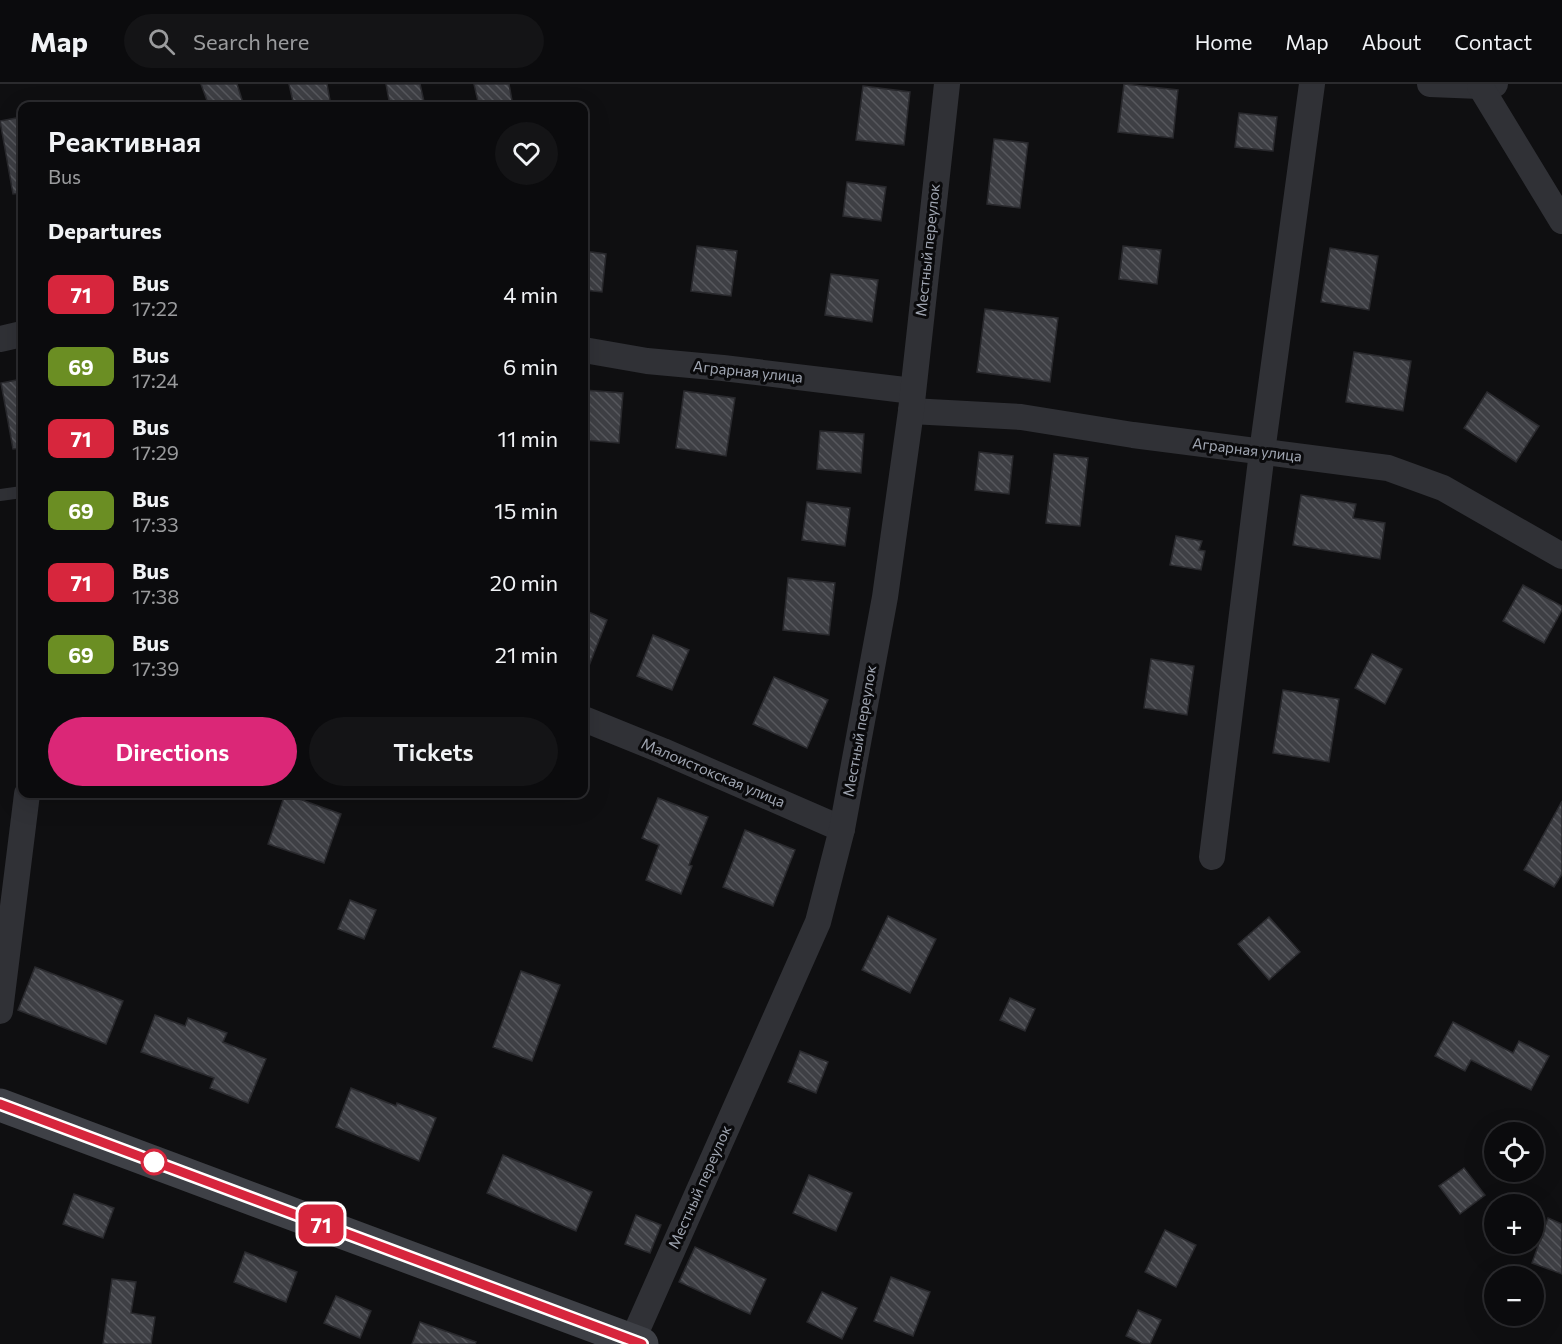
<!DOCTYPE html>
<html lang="en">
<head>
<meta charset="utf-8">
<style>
	:root { --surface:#0b0b0d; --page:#141416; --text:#f1f3f6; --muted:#9a9b9d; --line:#2b2b2e; --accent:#db2777 }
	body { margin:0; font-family:Commissioner,sans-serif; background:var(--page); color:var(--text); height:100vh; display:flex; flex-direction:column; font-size:22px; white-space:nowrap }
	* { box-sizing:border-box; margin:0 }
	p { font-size:20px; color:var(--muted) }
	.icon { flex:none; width:33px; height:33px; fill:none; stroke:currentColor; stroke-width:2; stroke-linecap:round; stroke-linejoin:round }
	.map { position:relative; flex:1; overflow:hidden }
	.side { position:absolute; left:18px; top:18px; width:570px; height:696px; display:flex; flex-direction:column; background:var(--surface); border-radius:12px; box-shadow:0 6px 24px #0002,0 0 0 2px var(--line) }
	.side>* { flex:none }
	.badge { padding:0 12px; border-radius:9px; font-size:21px; line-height:39px }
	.fabs { position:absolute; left:1484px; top:1038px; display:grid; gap:12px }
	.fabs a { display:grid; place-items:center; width:60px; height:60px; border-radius:50%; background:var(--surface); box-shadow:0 6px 24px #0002,0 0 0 2px var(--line); font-size:30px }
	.map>.badge { position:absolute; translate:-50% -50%; box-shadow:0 0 0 3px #fff }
	h2 { padding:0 30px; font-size:22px; line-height:54px }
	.round { display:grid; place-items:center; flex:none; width:63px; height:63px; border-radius:32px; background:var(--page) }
	.headline { display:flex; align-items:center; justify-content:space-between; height:102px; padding:0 30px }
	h1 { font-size:28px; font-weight:600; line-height:45px }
	.button { display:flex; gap:12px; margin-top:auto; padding:12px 30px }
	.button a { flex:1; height:69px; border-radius:36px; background:var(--accent); color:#fff; font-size:24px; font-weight:600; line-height:69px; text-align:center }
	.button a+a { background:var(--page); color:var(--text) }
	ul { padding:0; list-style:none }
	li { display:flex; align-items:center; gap:18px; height:72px; padding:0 30px }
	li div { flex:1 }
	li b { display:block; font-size:22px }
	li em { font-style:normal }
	li .badge { min-width:66px; font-weight:700; text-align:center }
	header { display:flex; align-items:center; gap:36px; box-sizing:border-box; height:84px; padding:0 30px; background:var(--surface); border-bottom:2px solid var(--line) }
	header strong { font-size:28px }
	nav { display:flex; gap:33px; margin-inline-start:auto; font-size:21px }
	.search { width:420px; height:54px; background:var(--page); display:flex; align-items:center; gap:15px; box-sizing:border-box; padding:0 21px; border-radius:33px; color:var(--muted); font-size:22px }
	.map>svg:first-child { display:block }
	.building { fill:url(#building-back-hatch); stroke:#29292d; stroke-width:1.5 }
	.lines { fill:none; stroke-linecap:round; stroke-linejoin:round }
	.lane { stroke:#303136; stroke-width:12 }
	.street { stroke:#303136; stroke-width:26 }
	.secondary { stroke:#3e4046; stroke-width:33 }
	.line-casing { stroke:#fff; stroke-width:14 }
	.line { stroke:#d7263d; stroke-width:9 }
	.stop-dot { fill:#fff; stroke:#d7263d; stroke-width:3 }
	.labels { text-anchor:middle; stroke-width:6; stroke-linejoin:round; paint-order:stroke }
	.street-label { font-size:15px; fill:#a0a6b2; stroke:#0a0a0c }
</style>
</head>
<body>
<header>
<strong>Map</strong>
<div class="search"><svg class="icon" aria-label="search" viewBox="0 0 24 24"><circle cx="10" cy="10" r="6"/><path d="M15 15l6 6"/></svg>Search here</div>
<nav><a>Home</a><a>Map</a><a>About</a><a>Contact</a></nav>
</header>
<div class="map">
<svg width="1562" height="1260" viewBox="0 0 1562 1260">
	<defs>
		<pattern id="building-back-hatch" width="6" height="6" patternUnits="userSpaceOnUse" patternTransform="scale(1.5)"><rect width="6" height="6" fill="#3e3f44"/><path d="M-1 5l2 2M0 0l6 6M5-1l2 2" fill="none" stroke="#57585d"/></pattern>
	</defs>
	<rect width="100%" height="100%" fill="#0f0f11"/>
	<g class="building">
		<polygon points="201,0 237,0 244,22 209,22"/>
		<polygon points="289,0 327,0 331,22 294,22"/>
		<polygon points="386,0 420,0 425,22 390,22"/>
		<polygon points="474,0 509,0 513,22 479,22"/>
		<polygon points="1124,0 1178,6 1173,54 1118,48"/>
		<polygon points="863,2 910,8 904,61 856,56"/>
		<polygon points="1239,29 1277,33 1273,67 1235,63"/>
		<polygon points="22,33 22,109 13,110 0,37"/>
		<polygon points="994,55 1028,59 1020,124 987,120"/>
		<polygon points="847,98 886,103 881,137 843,132"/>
		<polygon points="697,162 737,167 731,212 691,207"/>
		<polygon points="1123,162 1161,166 1157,200 1119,195"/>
		<polygon points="1330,164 1378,172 1369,226 1321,218"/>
		<polygon points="584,167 606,170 602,208 584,206"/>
		<polygon points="831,190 878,196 872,238 825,231"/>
		<polygon points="985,225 1058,234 1050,298 977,288"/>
		<polygon points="1354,268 1411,277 1403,327 1346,318"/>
		<polygon points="22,295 22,364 13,365 1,299"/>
		<polygon points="584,306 623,309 619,359 584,356"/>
		<polygon points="684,307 735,314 726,372 676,364"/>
		<polygon points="1487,308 1539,342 1516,378 1464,344"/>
		<polygon points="820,347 864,350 861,389 817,385"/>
		<polygon points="979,368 1013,372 1009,410 975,406"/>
		<polygon points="1054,370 1088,374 1080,442 1046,439"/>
		<polygon points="1301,411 1356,420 1353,434 1385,439 1380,475 1293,461"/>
		<polygon points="807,418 850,424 845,462 802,456"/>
		<polygon points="1176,452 1202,457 1199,466 1205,467 1201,486 1170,481"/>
		<polygon points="788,494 835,499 829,551 783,546"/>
		<polygon points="1523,501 1562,522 1562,526 1544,559 1503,537"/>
		<polygon points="584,526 607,536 585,592 584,592"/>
		<polygon points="653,551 689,566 672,606 637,592"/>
		<polygon points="1372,570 1402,585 1385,620 1355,604"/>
		<polygon points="1151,575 1194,582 1187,631 1144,624"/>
		<polygon points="774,593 828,616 807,664 753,640"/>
		<polygon points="1283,606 1339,615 1329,678 1273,669"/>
		<polygon points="285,710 341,730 324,779 268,760"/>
		<polygon points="658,714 708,733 689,781 692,782 681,810 646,796 659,761 642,754"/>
		<polygon points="1562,717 1562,790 1554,803 1524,786"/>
		<polygon points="745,746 795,766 773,822 723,803"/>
		<polygon points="350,816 376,826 364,855 338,845"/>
		<polygon points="888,832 936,855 910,909 862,886"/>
		<polygon points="1269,833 1300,868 1269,896 1238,860"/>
		<polygon points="35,883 123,917 106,960 18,926"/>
		<polygon points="521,887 560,901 532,977 493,963"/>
		<polygon points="1010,914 1035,925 1025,947 1000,936"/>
		<polygon points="155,931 185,942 188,934 227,949 223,958 266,975 248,1019 210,1004 214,994 141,968"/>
		<polygon points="1453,938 1513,969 1519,957 1549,972 1531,1006 1471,976 1465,987 1435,972"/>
		<polygon points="800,967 828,978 816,1009 788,998"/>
		<polygon points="351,1004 396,1022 397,1019 436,1034 419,1077 336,1043"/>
		<polygon points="503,1071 592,1108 576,1147 487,1109"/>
		<polygon points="1464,1084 1485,1111 1460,1130 1439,1102"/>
		<polygon points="809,1091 852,1109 836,1147 793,1129"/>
		<polygon points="74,1110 114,1124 103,1154 63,1140"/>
		<polygon points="636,1131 661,1141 650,1169 625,1160"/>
		<polygon points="1548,1134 1562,1140 1562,1190 1532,1179"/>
		<polygon points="1165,1146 1196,1161 1176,1203 1145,1188"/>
		<polygon points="695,1163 766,1195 750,1230 679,1198"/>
		<polygon points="245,1168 297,1188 286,1218 234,1198"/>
		<polygon points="891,1193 930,1208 913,1252 874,1237"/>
		<polygon points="112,1195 136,1198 131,1229 155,1233 151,1260 103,1260"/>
		<polygon points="822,1208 857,1224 842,1255 807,1238"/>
		<polygon points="336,1212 371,1227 360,1254 324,1239"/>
		<polygon points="1138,1226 1161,1236 1150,1260 1143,1260 1126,1252"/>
		<polygon points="420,1238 476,1258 475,1260 412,1260"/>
	</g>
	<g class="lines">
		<polyline class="lane" points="0,411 22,408"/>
		<g class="street">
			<polyline points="1430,0 1480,2 1495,0"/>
			<polyline points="1480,2 1562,137"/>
			<polyline points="0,255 22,250"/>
			<polyline points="584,266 647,277 723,284 913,307"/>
			<polyline points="911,327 1021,333 1133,351 1388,384 1443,404 1562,472"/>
			<polyline points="584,635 663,667 842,745"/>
			<polyline points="1212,773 1262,368 1312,0"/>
			<polyline points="0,927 27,710"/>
			<polyline points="633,1255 818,838 842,745 885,513 911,327 947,0"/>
		</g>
		<polyline class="secondary" points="0,1021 642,1260"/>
	</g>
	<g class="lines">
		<defs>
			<polyline id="line" points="0,1020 642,1260"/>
		</defs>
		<use href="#line" class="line-casing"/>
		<use href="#line" class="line"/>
	</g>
	<circle class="stop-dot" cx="154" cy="1078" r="12"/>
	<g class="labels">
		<g class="street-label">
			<text transform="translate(928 166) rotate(-84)" y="5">Местный переулок</text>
			<text transform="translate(748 288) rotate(6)" y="5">Аграрная улица</text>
			<text transform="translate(1247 366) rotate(7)" y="5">Аграрная улица</text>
			<text transform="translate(860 647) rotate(-80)" y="5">Местный переулок</text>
			<text transform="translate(713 689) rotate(23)" y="5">Малоистокская улица</text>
			<text transform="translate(700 1103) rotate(-66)" y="5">Местный переулок</text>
		</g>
	</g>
</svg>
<div class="fabs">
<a><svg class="icon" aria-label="locate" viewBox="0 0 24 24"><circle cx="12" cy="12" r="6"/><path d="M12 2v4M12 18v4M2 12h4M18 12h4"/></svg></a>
<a>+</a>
<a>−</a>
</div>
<b class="badge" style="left:321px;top:1140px;background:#d7263d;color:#fff">71</b>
<section class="side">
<div class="headline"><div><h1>Реактивная</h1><p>Bus</p></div><a class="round"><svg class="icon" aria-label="heart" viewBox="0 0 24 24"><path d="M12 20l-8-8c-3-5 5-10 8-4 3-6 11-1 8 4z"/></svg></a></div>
<h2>Departures</h2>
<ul>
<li><span class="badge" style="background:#d7263d;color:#fff">71</span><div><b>Bus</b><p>17:22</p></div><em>4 min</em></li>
<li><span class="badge" style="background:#6b8e23;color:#fff">69</span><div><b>Bus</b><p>17:24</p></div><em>6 min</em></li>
<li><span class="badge" style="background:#d7263d;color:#fff">71</span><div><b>Bus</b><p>17:29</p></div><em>11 min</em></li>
<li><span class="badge" style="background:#6b8e23;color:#fff">69</span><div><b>Bus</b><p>17:33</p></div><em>15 min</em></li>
<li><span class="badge" style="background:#d7263d;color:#fff">71</span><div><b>Bus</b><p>17:38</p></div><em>20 min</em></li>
<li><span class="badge" style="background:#6b8e23;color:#fff">69</span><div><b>Bus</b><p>17:39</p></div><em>21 min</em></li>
</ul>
<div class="button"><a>Directions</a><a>Tickets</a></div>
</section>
</div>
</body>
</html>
